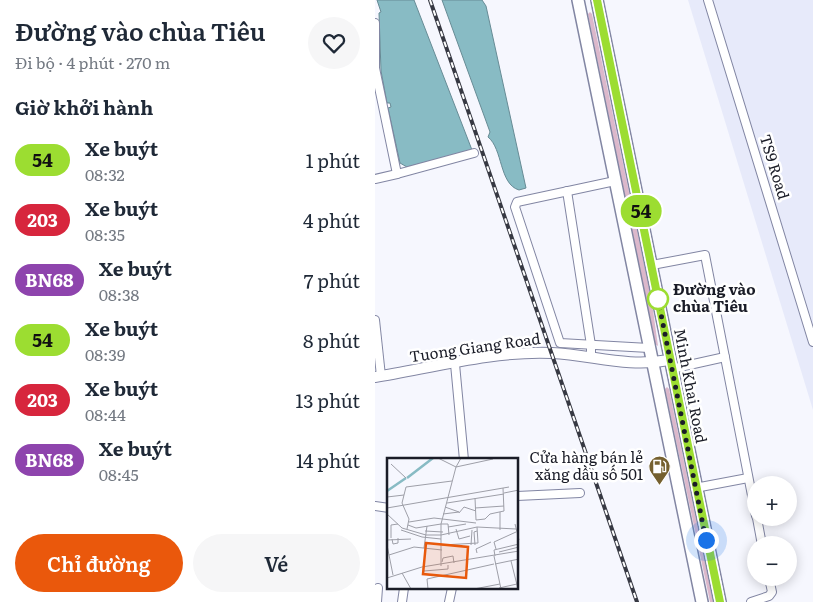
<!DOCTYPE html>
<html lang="vi">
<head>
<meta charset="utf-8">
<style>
	:root { --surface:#fff; --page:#f6f6f7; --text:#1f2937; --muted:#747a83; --accent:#ea580c }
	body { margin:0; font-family:Literata,serif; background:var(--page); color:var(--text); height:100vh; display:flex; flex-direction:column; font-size:19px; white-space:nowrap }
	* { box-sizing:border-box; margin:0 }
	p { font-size:16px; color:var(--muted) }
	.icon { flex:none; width:28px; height:28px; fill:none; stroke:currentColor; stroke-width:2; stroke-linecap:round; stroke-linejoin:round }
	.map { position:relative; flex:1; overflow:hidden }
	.side { display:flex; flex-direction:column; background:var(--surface); width:375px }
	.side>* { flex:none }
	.badge { padding:0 10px; border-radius:16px; font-size:18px; line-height:32px }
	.tools { position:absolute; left:372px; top:476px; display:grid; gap:10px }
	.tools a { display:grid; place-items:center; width:50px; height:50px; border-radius:50%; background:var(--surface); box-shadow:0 2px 12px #0003; font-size:25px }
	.you { position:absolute; width:25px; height:25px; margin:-12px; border:4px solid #fff; border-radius:50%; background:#1a73e8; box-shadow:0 0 0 8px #1a73e833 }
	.map>.badge { position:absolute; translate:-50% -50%; box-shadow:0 0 0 2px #fff }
	h2 { padding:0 15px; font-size:19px; line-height:45px }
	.round { display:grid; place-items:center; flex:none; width:52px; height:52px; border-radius:26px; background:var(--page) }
	.head { display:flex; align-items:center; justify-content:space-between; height:85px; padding:0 15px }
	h1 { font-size:24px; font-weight:600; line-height:38px }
	.action { display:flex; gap:10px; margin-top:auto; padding:10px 15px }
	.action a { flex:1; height:58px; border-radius:30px; background:var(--accent); color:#fff; font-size:20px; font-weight:600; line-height:58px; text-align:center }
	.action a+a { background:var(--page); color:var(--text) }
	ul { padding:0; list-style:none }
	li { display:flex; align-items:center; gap:15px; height:60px; padding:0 15px }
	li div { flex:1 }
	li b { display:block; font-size:19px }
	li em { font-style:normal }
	li .badge { min-width:55px; font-weight:700; text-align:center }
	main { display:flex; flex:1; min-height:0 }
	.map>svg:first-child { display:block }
	.built { fill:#e7eafa }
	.green { fill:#dcb8cb }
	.water { fill:#88bbc4; stroke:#678b95 }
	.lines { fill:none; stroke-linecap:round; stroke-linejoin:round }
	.street-casing { stroke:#8286a3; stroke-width:10 }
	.secondary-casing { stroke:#8286a3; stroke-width:12 }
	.primary-casing { stroke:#8286a3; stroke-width:14 }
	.street { stroke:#fff; stroke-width:8 }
	.secondary { stroke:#fff; stroke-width:10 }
	.primary { stroke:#fff; stroke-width:11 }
	.rail-casing { stroke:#373943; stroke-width:4 }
	.rail { stroke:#fff; stroke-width:2; stroke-dasharray:5.5; stroke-linecap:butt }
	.line-casing { stroke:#fff; stroke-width:11 }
	.line { stroke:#9cdd31; stroke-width:8 }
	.walk { stroke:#1a1c27; stroke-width:5; stroke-dasharray:0 9 }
	.stop-dot { fill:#fff; stroke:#9cdd31; stroke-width:2.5 }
	.labels { text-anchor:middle; stroke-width:5; stroke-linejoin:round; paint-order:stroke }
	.street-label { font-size:15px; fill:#1a1c27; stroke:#fff }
	.stop-label { font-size:15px; font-weight:bold; fill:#1a1c27; stroke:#fff; text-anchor:start }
	.poi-label { font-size:15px; fill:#1a1c27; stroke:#fff; text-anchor:end }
	.inset-river { fill:none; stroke:#88bbc4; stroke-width:2.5 }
	.inset-road { fill:none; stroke:#9e9fa8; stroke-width:1 }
	.view { fill:#e8590c; fill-opacity:0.15; stroke:#e8590c; stroke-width:2.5 }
	.inset-edge { fill:none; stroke:#1a1c27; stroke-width:2.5 }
</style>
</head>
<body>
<main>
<section class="side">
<div class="head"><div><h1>Đường vào chùa Tiêu</h1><p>Đi bộ · 4 phút · 270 m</p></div><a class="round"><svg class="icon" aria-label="heart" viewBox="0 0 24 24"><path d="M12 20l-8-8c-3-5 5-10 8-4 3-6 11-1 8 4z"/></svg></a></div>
<h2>Giờ khởi hành</h2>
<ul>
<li><span class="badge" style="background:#9cdd31;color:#111">54</span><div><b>Xe buýt</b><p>08:32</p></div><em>1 phút</em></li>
<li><span class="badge" style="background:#d7263d;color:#fff">203</span><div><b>Xe buýt</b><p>08:35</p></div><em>4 phút</em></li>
<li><span class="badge" style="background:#8e44ad;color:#fff">BN68</span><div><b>Xe buýt</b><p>08:38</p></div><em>7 phút</em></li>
<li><span class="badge" style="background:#9cdd31;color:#111">54</span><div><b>Xe buýt</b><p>08:39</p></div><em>8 phút</em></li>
<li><span class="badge" style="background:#d7263d;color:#fff">203</span><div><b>Xe buýt</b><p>08:44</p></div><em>13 phút</em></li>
<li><span class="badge" style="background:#8e44ad;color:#fff">BN68</span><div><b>Xe buýt</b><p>08:45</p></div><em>14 phút</em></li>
</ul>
<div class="action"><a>Chỉ đường</a><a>Vé</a></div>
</section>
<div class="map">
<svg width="438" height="602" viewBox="0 0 438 602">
	<rect width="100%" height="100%" fill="#f6f7fe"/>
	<polygon class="built" points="313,0 438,0 438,410"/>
	<g class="green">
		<polygon points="215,12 217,14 277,303 283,346 280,344 213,14"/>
		<polygon points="292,387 294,389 338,602 335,602 290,389"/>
	</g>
	<g class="water">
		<polygon points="2,0 39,0 97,150 32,167 25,163 13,108 16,107 15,103 12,103 6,71 4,13 6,12"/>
		<path d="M67,0H107L111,6L151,188L144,190C124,184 128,149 113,137L115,132Z"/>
	</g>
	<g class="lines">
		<defs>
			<g id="street">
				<polyline points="333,0 438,342"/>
				<polyline points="0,23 0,68 22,174 0,179"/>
				<polyline points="22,174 99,153"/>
				<polyline points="240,181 142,202 140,207 185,343 274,348"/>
				<polyline points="192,191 216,345 216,358"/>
				<polyline points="277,265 330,255 381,516"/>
				<polyline points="0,320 6,376"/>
				<polyline points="80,364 89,460"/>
				<polyline points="296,369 350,357"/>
				<polyline points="320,488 373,478"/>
				<polyline points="142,496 205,493"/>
				<polyline points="0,506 14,508"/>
				<polyline points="382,518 387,545"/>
				<polyline points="2,602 3,588"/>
				<polyline points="27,602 29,588"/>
				<polyline points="74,602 77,588"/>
				<polyline points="376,602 394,596 397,592 394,578"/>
			</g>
			<path id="secondary" d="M0,377C55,368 122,350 177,353C218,355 252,368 294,360"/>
			<g id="primary">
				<polyline points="203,0 327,602"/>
				<polyline points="222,0 345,602"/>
			</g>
		</defs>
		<use href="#street" class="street-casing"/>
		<use href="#secondary" class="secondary-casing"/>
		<use href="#primary" class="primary-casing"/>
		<use href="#street" class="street"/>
		<use href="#secondary" class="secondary"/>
		<use href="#primary" class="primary"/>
		<defs>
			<polyline id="rail" points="55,0 262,602"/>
		</defs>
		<use href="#rail" class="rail-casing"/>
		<use href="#rail" class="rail"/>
	</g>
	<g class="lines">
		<defs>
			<polyline id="line" points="222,0 345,602"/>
		</defs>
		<use href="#line" class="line-casing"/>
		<use href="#line" class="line"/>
		<polyline class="walk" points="283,299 331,540"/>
	</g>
	<defs>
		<symbol id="fuel-pin" viewBox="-11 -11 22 30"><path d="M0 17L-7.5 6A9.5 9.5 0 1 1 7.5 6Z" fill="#75602f" stroke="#fff"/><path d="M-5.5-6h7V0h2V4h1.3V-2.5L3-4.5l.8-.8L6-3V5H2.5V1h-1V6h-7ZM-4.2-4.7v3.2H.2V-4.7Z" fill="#fff"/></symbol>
	</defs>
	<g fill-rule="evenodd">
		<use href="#fuel-pin" x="272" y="454" width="25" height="34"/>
	</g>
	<circle class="stop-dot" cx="283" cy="299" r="10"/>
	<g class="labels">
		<g class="street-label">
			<text transform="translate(399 167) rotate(73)" y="5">TS9 Road</text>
			<text transform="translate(100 348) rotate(-8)" y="5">Tuong Giang Road</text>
			<text transform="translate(315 386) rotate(79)" y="5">Minh Khai Road</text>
		</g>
		<g class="stop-label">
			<text x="298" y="295">Đường vào<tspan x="298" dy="17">chùa Tiêu</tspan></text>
		</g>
		<g class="poi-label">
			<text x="268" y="463">Cửa hàng bán lẻ<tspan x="268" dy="17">xăng dầu số 501</tspan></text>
		</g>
	</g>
	<g transform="translate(12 458)">
		<rect width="131" height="131" fill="#f6f7fe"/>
		<path class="inset-river" d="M20,20L46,0M0,33L19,20"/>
		<path class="inset-road" d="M51,0L69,9L54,66V108M74,0L69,9L106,1M4,6L19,20M117,35L132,32M0,39L17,37M88,40L89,62L98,61L103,56L117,53L116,30M60,45L117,36M0,50L122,29M88,50L117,48M113,54V72M72,55L77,49L89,53M0,56L15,70L39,77H54L90,69L129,71M56,56L72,54L58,49M22,64L47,60L89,65M54,66H61L62,77M128,66L132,82M21,67L29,70L54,66M61,69L79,66M20,71L22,61L15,45L19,29L65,23M69,71L72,81L83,78M14,72L35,79L54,81M38,73L56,74M4,80V67L11,66M5,81L6,86L11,85V80M0,82L24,81M0,87L6,117M55,87L91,85L90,69M84,87L85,72M88,87L87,74L90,73M37,90L40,68M109,91L107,84L129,74M112,94L132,89M90,95L89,91L104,84M2,97L27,89L55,92M107,98L114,131M108,98L107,92L132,86M124,103L131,131M55,104L56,100L66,98L67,105M108,106L132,101M36,110L37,113L61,111V107M15,115L24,131M0,120L35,109L132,93M112,130L130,126M41,131L40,121L107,106M87,131L113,126"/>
		<path class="view" d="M39,85L81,89L79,120L36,116Z"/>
		<rect width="131" height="131" class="inset-edge"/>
	</g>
</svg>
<div class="tools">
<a>+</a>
<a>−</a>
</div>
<div class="you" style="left:331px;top:540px"></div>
<b class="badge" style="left:266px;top:211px;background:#9cdd31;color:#111">54</b>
</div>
</main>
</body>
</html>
